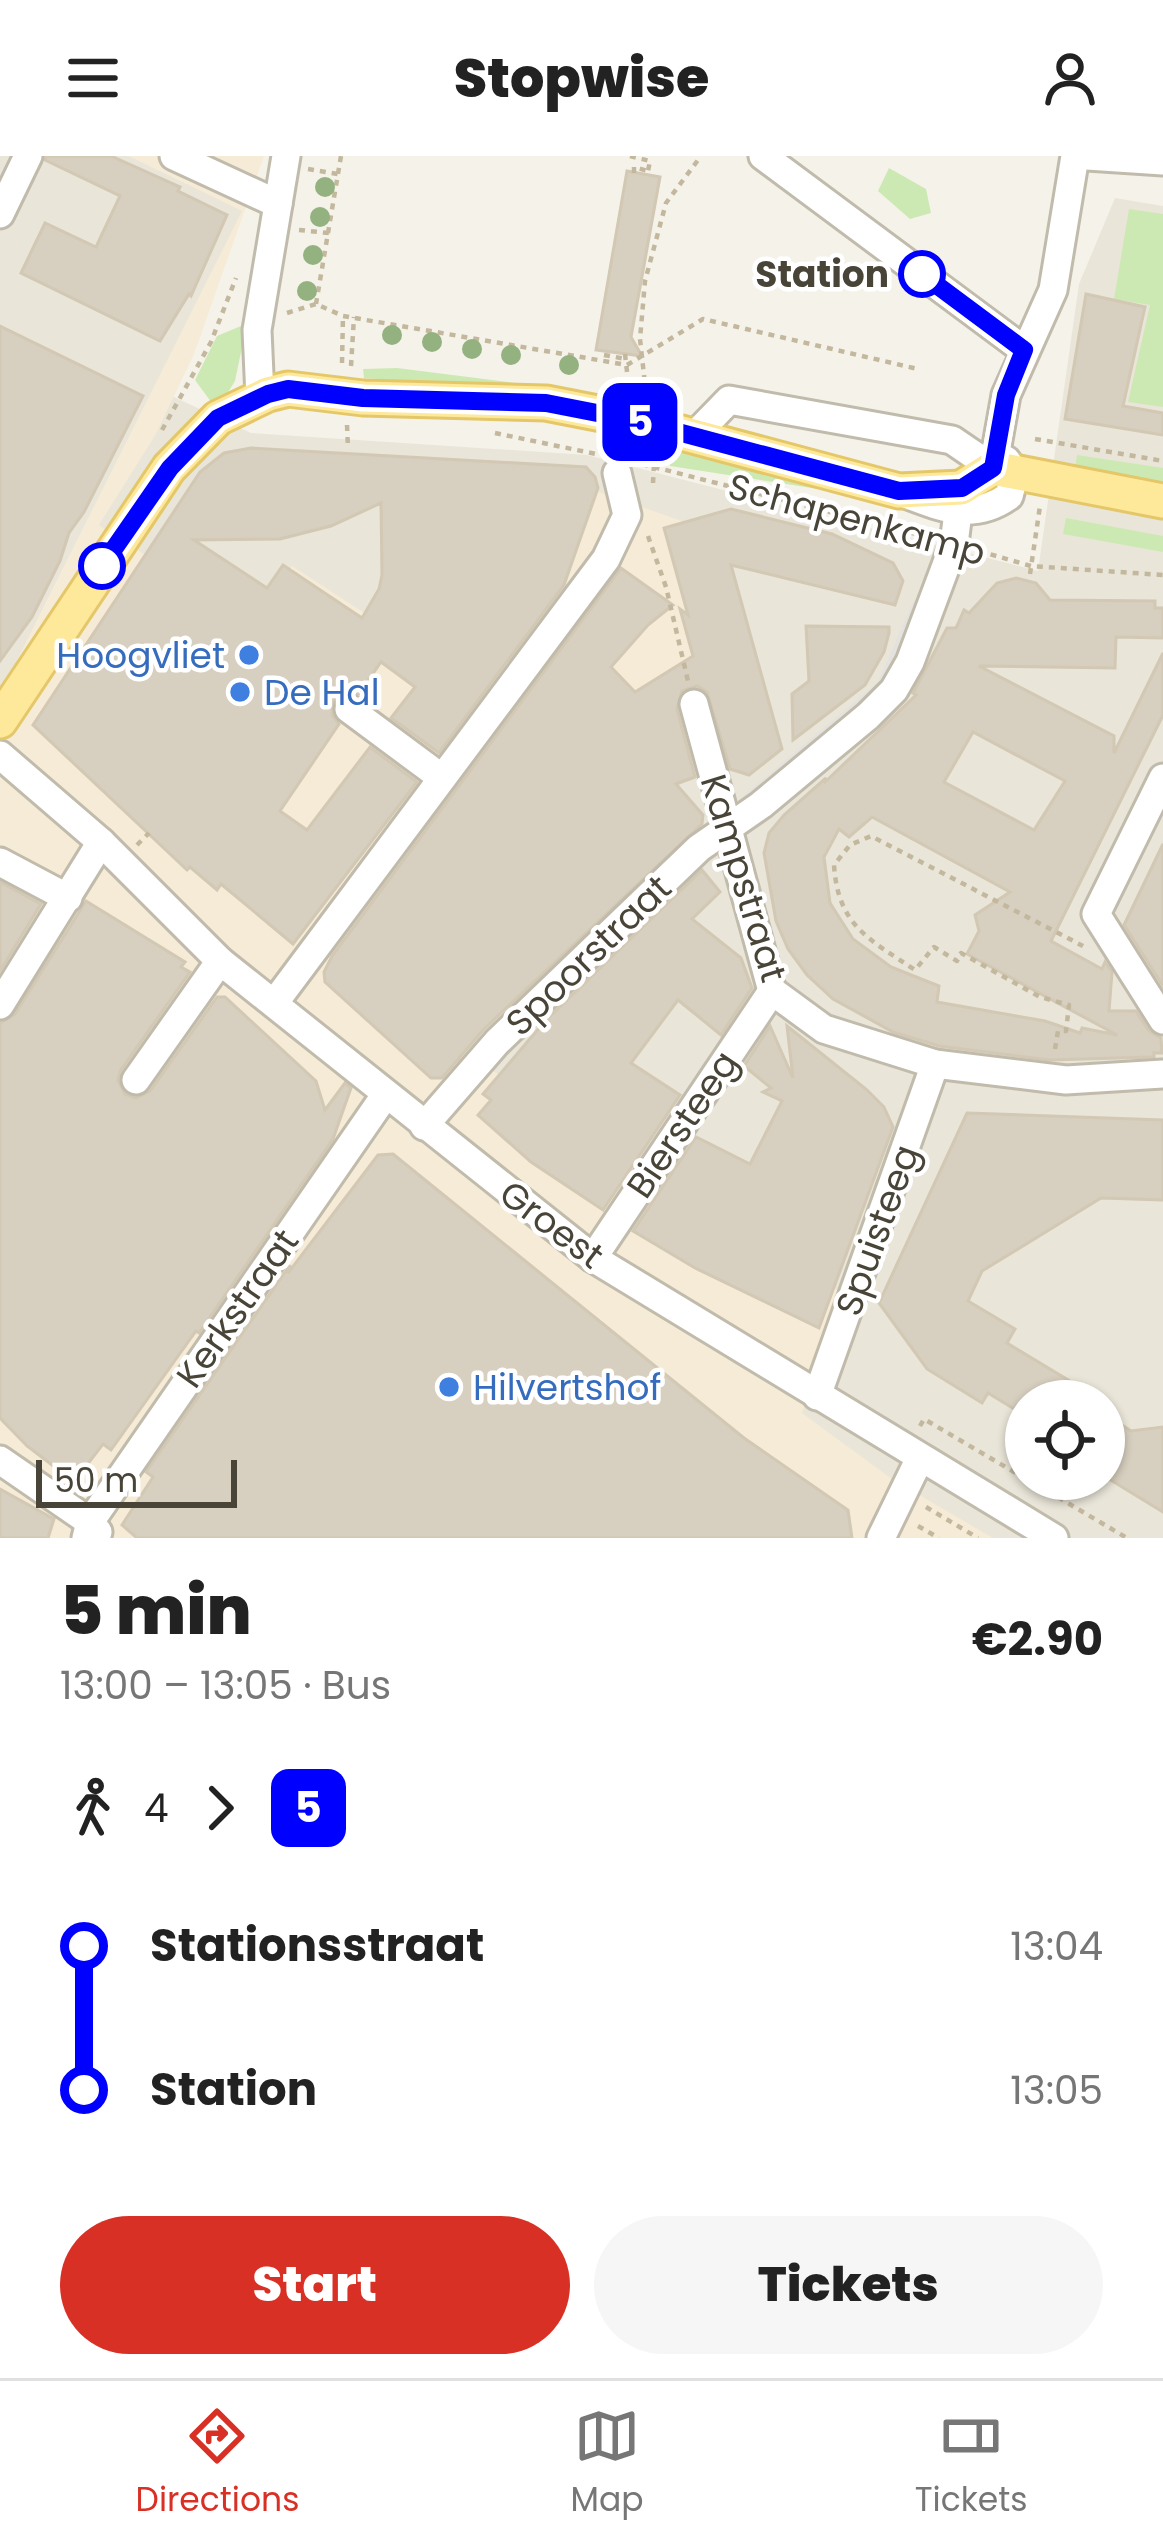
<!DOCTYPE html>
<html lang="en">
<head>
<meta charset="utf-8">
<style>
	:root { --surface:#fff; --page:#f6f6f6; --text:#222; --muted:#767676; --line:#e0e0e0; --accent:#d93025 }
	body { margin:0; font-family:Poppins,sans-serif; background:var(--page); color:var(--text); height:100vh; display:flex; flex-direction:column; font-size:45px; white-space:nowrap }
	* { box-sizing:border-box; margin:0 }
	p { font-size:39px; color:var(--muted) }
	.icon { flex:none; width:66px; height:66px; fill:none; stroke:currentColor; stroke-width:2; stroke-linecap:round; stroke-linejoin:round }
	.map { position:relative; height:1382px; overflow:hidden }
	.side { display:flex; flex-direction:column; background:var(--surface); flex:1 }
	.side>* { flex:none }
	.badge { padding:0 24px; border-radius:18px; font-size:42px; line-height:78px }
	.controls { position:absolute; left:1005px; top:1224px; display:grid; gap:24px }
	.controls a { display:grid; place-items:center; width:120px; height:120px; border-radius:50%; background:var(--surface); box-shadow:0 3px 9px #0004; font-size:60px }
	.scale { position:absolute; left:36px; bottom:30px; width:201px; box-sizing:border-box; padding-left:12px; border:6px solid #494438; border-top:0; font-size:33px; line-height:42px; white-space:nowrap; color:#494438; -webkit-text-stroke:9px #fff; paint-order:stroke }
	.map>.badge { position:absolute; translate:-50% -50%; box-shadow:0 0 0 6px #fff }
	.legs { display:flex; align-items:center; gap:18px; height:132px; padding:0 60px; font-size:39px }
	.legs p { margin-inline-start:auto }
	.head { display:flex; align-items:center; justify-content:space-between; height:204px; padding:0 60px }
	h1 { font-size:66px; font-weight:800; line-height:90px }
	.primary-button { display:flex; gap:24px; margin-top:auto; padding:24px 60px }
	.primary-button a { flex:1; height:138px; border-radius:72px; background:var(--accent); color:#fff; font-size:48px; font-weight:800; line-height:138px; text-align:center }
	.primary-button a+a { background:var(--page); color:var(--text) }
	ul { padding:0 60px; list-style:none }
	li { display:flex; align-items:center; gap:42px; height:144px; font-size:45px }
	li i { display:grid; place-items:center; width:18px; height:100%; margin:0 15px; background:currentColor }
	li i::after { content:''; width:30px; height:30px; margin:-15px; border:9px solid; border-radius:50%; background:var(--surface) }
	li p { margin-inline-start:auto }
	li:first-child i { background:linear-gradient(#0000 50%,currentColor 0) }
	li:last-child i { background:linear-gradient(currentColor 50%,#0000 0) }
	header { display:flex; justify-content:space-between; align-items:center; height:156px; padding:0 60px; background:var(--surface); font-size:54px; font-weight:800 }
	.tabs { display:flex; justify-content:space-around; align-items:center; height:168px; border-top:3px solid var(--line); background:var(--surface); font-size:33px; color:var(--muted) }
	.tabs a { display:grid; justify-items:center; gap:6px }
	.tabs .on { color:var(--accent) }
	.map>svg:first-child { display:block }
	.residential { fill:#e9e5d8; fill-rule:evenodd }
	.commercial { fill:#f6ebd6 }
	.green { fill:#cde9b3 }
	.parking { fill:#e4e2de }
	.building { fill:#d7cfbf; stroke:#d2c8b3; stroke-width:3; fill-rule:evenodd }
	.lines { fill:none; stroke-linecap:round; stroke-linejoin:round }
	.minor-casing { stroke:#c1bbac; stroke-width:33 }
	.major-casing { stroke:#e4c769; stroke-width:39 }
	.path { stroke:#c3b89e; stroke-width:4.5; stroke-dasharray:6 6; stroke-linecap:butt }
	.minor { stroke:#fff; stroke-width:27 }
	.major { stroke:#fee89a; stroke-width:33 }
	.tree { fill:#94b180 }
	.line-1-casing { stroke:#fff; stroke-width:27 }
	.line-1 { stroke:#00f; stroke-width:18 }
	.stop-1-dot { fill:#fff; stroke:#00f; stroke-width:6 }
	.shop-dot { fill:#3f7fe0; stroke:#fff; stroke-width:4.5 }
	.labels { text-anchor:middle; stroke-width:9; stroke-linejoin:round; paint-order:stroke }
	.stop-label { font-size:36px; font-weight:bold; fill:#494438; stroke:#fff; text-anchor:end }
	.street-label { font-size:36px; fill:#494438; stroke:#fff }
	.shop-label { font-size:36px; fill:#366cbe; stroke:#fff; text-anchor:start }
</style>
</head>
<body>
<header><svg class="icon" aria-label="menu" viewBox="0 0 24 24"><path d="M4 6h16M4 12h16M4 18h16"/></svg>Stopwise<svg class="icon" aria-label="person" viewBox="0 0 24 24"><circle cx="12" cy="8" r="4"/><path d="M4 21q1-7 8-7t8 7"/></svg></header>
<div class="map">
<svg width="1163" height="1382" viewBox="0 0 1163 1382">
	<rect width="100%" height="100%" fill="#f5f2ea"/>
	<path class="residential" d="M0,0H129L243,54L159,234L251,277L587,299L1038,415L1079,128L1115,42L1163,50V1382H0ZM1026,1245H1104V1323H1026Z"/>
	<polygon class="commercial" points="129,0 264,0 194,198 156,278 99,369 190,428 175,576 292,410 406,484 523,309 693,369 736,518 588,568 394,810 487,910 642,1029 848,1140 802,1257 892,1323 993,1382 0,1382 0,1210 218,869 210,842 194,830 166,853 0,749 0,581 27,545 16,506 242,55"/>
	<g class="green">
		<polygon points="889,12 926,33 931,57 910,63 878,35"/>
		<polygon points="1129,53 1163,58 1163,251 1128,246 1150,149 1114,143"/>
		<polygon points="241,170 246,172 235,225 217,254 195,224 217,180"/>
		<polygon points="397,212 548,231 565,236 364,222 363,213"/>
		<polygon points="668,292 889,344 670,310"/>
		<polygon points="1077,299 1163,312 1163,331 1075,313"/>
		<polygon points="1066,362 1163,380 1163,396 1063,378"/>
	</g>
	<polygon class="parking" points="928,435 886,532 747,650 741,642 878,526 913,446"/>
	<g class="building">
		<polygon points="46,0 111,0 180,31 178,35 227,59 191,140 189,138 160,185 21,117 45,67 96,91 120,40 45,4"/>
		<polygon points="627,15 660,21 631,181 642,200 596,194"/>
		<polygon points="1086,138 1145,151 1123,250 1163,257 1163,279 1065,263"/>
		<polygon points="0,170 143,240 84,356 69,377 60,405 32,461 0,505"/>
		<path d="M251,292L586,311L595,321L598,332L564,429L439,597L391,562L415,531L381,506L359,538L343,536L334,543L332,559L339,568L280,655L307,674L370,591L417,626L293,788L221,728L217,734L190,711L187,714L33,569L200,316L224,297ZM381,347L382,419L379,433L362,462L283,409L267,432L194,384L280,383L331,370Z"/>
		<polygon points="731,353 832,378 893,407 903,425 895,449 731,409 782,593 749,619 730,613 707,536 697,530 682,535 677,553 695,621 676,628 703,659 702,668 484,873 442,922 431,922 325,826 324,816 332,800 621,412 673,449 648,469 611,511 635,536 693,500 680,453 688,459 664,372"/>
		<path d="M1016,422L1036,427L1050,444L1155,445V452H1163V482L1116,481L1115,512L979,510L1114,580V597L1163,497V559L1051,785L1102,813L1105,806L1112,816L1109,855H1136L1149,875L1161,882L1162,897H1154V901L1049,904L939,890L893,876L833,843L807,819L788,793L776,765L764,697L769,677L784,659L826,622L824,627L916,539L913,537L947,472H956L964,454L969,457L997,427ZM973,576L1065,625L1034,674L944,626ZM872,661L1010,736L975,759L979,775L967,798L1117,879L1082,872L1080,877L1045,865L937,846L939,830L891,811L853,783L830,747L824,701L839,673L849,681Z"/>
		<polygon points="806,470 889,471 889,477 884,496 865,529 793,584 792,538 809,525"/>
		<polygon points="1163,688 1163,830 1124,769"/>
		<polygon points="702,714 720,736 692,763 741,802 752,832 721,879 678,844 631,907 680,939 603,1054 531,1006 478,959 491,944 483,938 545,865"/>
		<polygon points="0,726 41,748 0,815"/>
		<polygon points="86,745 185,806 181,811 190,816 121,914 118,924 125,938 136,942 150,935 217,841 225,841 316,925 325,954 345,927 351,932 333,983 199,1177 196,1175 111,1294 103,1288 74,1326 27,1290 0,1262 0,867 15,858"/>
		<polygon points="770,870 793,922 787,870 866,933 884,951 893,971 819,1172 695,1112 633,1075 696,981 750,1008 782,945 763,936 771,932 744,910"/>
		<polygon points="967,957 1163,964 1163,1044 1101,1042 982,1115 968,1145 1015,1173 1007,1187 1103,1245 1026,1245 1026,1260 988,1237 982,1247 927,1213 879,1147"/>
		<polygon points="393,998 744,1282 848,1354 852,1382 137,1382 122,1369 153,1321 146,1316 290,1109 288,1117 378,999"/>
		<polygon points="1104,1257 1131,1275 1163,1271 1163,1356 1104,1320"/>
		<polygon points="0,1333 54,1363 48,1382 0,1382"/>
	</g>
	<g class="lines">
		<defs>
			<g id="minor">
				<polyline points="174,0 278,48"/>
				<polyline points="763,0 1024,194"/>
				<polyline points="1087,0 1163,5"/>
				<polyline points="0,58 28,0"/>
				<polyline points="260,241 257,174 286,0"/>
				<polyline points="693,281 729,244 952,284 993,312 1006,239 1053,134 1075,0"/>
				<path d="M903,337C940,351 973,366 1009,340L1015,317L1006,304"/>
				<polyline points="694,548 772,835 824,873 935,908 1066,924 1163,918"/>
				<polyline points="349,553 442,622"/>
				<polyline points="0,599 101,686 220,805 593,1102 1054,1382"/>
				<polyline points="1163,622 1096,758 1163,864"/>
				<polyline points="0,706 68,742"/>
				<polyline points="275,846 606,403 627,359 617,317"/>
				<polyline points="0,849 101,686"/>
				<polyline points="136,924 220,805"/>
				<polyline points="424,970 497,886 699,692 761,649 868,560 894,534 910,506 954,388 961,332"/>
				<polyline points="593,1102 772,835"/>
				<polyline points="817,1240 935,908"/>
				<polyline points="0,1304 90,1366 98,1376"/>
				<polyline points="86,1382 90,1366 386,938"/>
				<polyline points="881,1382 920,1302"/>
			</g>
			<polyline id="major" points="0,565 169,312 218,262 268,238 288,233 363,242 546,247 633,264 899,335 961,332 993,312 1163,345"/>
		</defs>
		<use href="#minor" class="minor-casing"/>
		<use href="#major" class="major-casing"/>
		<g class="path">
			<polyline points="630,0 650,5 648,15"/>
			<polyline points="308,13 338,18"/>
			<polyline points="634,17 634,11 648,15"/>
			<polyline points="299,74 329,77"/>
			<polyline points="316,148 341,0"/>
			<polyline points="287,157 316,148 343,160 627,209"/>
			<polyline points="625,198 629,233"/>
			<polyline points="604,199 626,203"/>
			<polyline points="342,207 343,160"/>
			<polyline points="627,209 703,163 918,213"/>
			<polyline points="351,210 354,161"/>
			<polyline points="646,237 640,183 645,125 666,47 701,0"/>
			<polyline points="347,269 348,292"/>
			<polyline points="162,274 211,186 236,122"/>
			<polyline points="495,277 596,298"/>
			<polyline points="1035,283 1163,305"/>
			<polyline points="642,308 928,381"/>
			<polyline points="653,327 654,308"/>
			<polyline points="648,380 666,431 688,525"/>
			<polyline points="979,395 1031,410 1163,419"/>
			<polyline points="1030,418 1040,350"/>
			<polyline points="137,689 149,677"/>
			<path d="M1055,893L1058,875H1066L1069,849L1040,841L961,797L957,805L934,791L915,814C869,783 838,770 834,709L850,689L871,680L1083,790"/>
			<polyline points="920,1270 924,1263 1026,1323"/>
			<polyline points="1027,1323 1127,1382"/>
			<polyline points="926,1351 978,1382"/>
			<polyline points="918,1370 939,1382"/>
		</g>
		<use href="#minor" class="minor"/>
		<use href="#major" class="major"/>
	</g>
	<g class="tree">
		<circle cx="325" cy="31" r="10"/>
		<circle cx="320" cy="61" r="10"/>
		<circle cx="313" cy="99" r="10"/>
		<circle cx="307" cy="135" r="10"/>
		<circle cx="392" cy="179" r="10"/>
		<circle cx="432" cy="186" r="10"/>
		<circle cx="472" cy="193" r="10"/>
		<circle cx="511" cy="199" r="10"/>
		<circle cx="569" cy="209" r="10"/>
	</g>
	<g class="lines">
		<defs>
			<polyline id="line-1" points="102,410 170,312 218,262 268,238 288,233 363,242 546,247 633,264 899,335 962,332 993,312 1006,239 1024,194 922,118"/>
		</defs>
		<use href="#line-1" class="line-1-casing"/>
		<use href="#line-1" class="line-1"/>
	</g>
	<g class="stop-1-dot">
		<circle cx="922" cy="118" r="21"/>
		<circle cx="102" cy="410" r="21"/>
	</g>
	<g class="shop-dot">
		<circle cx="249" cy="499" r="12"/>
		<circle cx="240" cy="536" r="12"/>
		<circle cx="449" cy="1231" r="12"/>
	</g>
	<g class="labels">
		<g class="stop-label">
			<text x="889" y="131">Station</text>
		</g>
		<g class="street-label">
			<text transform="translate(857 363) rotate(15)" y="13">Schapenkamp</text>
			<text transform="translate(744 722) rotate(73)" y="13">Kampstraat</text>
			<text transform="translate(588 799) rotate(-44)" y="13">Spoorstraat</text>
			<text transform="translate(682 968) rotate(-56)" y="13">Biersteeg</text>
			<text transform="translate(552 1068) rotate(37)" y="13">Groest</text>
			<text transform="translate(877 1074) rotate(-70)" y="13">Spuisteeg</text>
			<text transform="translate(237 1152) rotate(-55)" y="13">Kerkstraat</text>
		</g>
		<g class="shop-label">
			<text x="225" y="512" text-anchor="end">Hoogvliet</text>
			<text x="264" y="549">De Hal</text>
			<text x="473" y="1244">Hilvertshof</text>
		</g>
	</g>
</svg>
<div class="controls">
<a><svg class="icon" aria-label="locate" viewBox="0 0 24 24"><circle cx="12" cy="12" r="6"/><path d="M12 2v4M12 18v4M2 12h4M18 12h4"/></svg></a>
</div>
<div class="scale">50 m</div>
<b class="badge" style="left:640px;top:266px;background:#00f;color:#fff">5</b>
</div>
<section class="side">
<div class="head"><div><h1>5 min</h1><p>13:00 – 13:05 · Bus</p></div><b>€2.90</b></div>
<div class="legs"><svg class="icon" aria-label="walk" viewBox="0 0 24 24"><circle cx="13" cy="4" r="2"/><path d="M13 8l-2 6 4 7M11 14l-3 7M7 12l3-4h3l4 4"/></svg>4<svg class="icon" aria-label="forward" viewBox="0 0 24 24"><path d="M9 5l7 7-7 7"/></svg><b class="badge" style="background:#00f;color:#fff">5</b></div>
<ul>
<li><i style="color:#00f"></i><b>Stationsstraat</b><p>13:04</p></li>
<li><i style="color:#00f"></i><b>Station</b><p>13:05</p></li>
</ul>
<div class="primary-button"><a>Start</a><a>Tickets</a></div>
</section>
<nav class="tabs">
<a class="on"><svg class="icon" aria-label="directions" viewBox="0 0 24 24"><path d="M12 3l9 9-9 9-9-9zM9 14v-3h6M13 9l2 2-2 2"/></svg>Directions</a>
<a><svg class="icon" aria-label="map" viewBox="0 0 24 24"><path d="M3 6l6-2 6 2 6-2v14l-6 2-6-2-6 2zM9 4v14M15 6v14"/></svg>Map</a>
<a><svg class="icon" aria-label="tickets" viewBox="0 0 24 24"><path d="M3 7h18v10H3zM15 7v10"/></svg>Tickets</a>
</nav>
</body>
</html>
